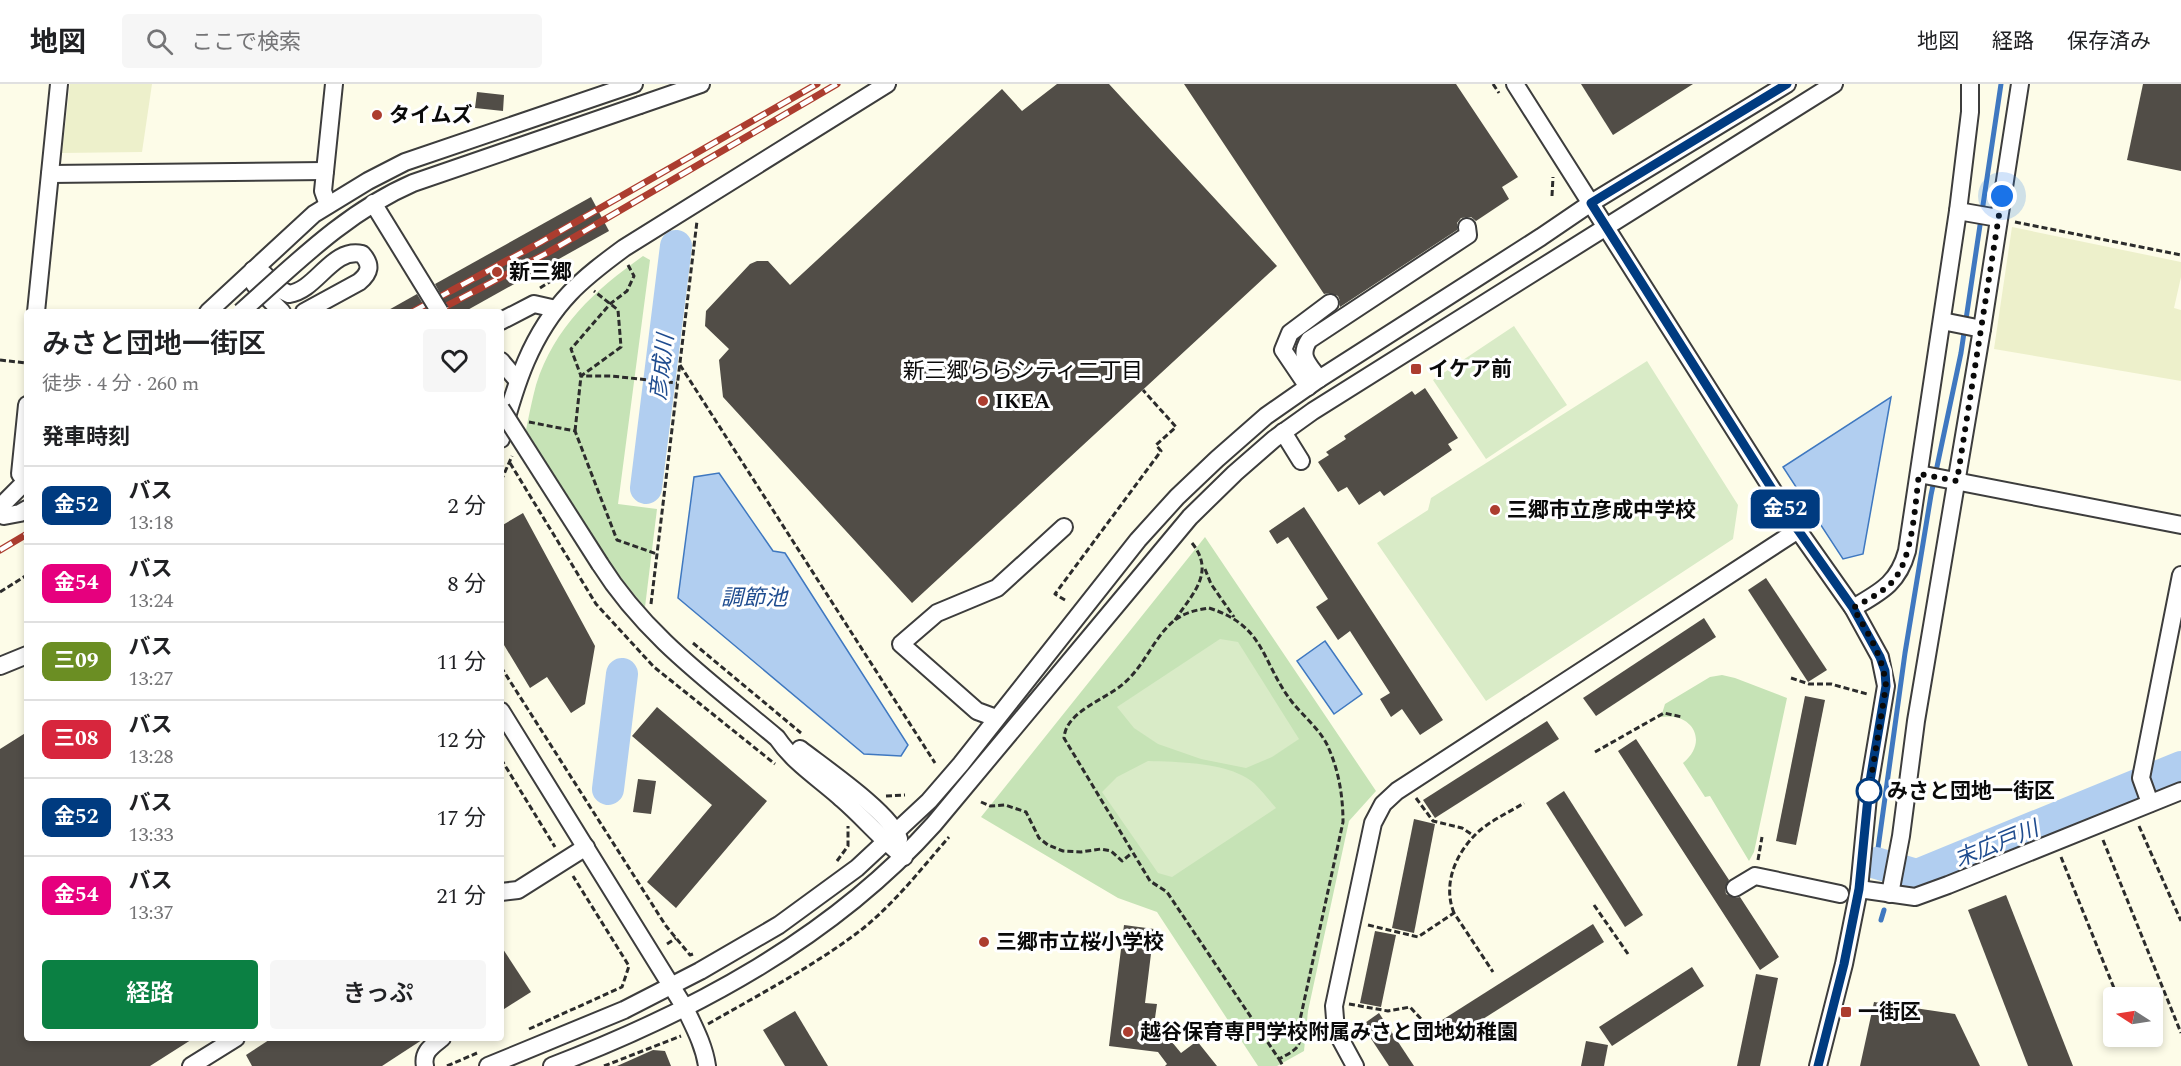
<!DOCTYPE html>
<html lang="ja">
<head>
<meta charset="utf-8">
<style>
	:root { --surface:#fff; --page:#f6f6f6; --text:#202124; --muted:#757577; --line:#e0e0e0; --accent:#0b8043 }
	body { margin:0; font-family:Spectral,"Noto Sans JP",serif; background:var(--page); color:var(--text); height:100vh; display:flex; flex-direction:column; font-size:22px; white-space:nowrap }
	* { box-sizing:border-box; margin:0 }
	p { font-size:20px; color:var(--muted) }
	.icon { flex:none; width:33px; height:33px; fill:none; stroke:currentColor; stroke-width:2; stroke-linecap:round; stroke-linejoin:round }
	.map { position:relative; flex:1; overflow:hidden }
	.drawer { position:absolute; left:24px; top:225px; width:480px; height:732px; display:flex; flex-direction:column; background:var(--surface); border-radius:6px; box-shadow:0 3px 9px #0003 }
	.drawer>* { flex:none }
	.badge { padding:0 12px; border-radius:9px; font-size:21px; line-height:39px }
	.needle { width:39px; rotate:282deg }
	.fabs { position:absolute; left:2103px; top:903px; display:grid; gap:12px }
	.fabs a { display:grid; place-items:center; width:60px; height:60px; border-radius:6px; background:var(--surface); box-shadow:0 3px 9px #0003; font-size:30px }
	.you { position:absolute; width:30px; height:30px; margin:-15px; border:4px solid #fff; border-radius:50%; background:#1a73e8; box-shadow:0 0 0 9px #1a73e833 }
	.map>.badge { position:absolute; translate:-50% -50%; box-shadow:0 0 0 3px #fff }
	h2 { padding:0 18px; font-size:22px; line-height:54px }
	.round { display:grid; place-items:center; flex:none; width:63px; height:63px; border-radius:6px; background:var(--page) }
	.overview { display:flex; align-items:center; justify-content:space-between; height:102px; padding:0 18px }
	h1 { font-size:28px; font-weight:600; line-height:45px }
	.cta { display:flex; gap:12px; margin-top:auto; padding:12px 18px }
	.cta a { flex:1; height:69px; border-radius:6px; background:var(--accent); color:#fff; font-size:24px; font-weight:600; line-height:69px; text-align:center }
	.cta a+a { background:var(--page); color:var(--text) }
	ul { padding:0; list-style:none }
	li { display:flex; align-items:center; gap:18px; height:78px; padding:0 18px; border-top:2px solid var(--line) }
	li div { flex:1 }
	li b { display:block; font-size:22px }
	li em { font-style:normal }
	li .badge { min-width:66px; font-weight:700; text-align:center }
	header { display:flex; align-items:center; gap:36px; box-sizing:border-box; height:84px; padding:0 30px; background:var(--surface); border-bottom:2px solid var(--line) }
	header strong { font-size:28px }
	nav { display:flex; gap:33px; margin-inline-start:auto; font-size:21px }
	.search { width:420px; height:54px; background:var(--page); display:flex; align-items:center; gap:15px; box-sizing:border-box; padding:0 21px; border-radius:6px; color:var(--muted); font-size:22px }
	.map>svg:first-child { display:block }
	.farmland { fill:#edf0cb }
	.green { fill:#c6e3b6 }
	.pitch { fill:#d9ebc7 }
	.water { fill:#b1cef0; stroke:#3f78c0; stroke-width:1.5 }
	.lines { fill:none; stroke-linecap:round; stroke-linejoin:round }
	.stream { stroke:#3f78c0; stroke-width:5 }
	.river { stroke:#b1cef0; stroke-width:32 }
	.building { fill:#514d47 }
	.minor-casing { stroke:#3d3d3d; stroke-width:20 }
	.path { stroke:#2c2c2c; stroke-width:3; stroke-dasharray:6 3; stroke-linecap:butt }
	.minor { stroke:#fff; stroke-width:16 }
	.rail-casing { stroke:#ac3d2f; stroke-width:7 }
	.rail { stroke:#fff; stroke-width:4.5; stroke-dasharray:14; stroke-linecap:butt }
	.minor-bridge-casing { stroke:#3d3d3d; stroke-width:20; stroke-linecap:butt }
	.minor-bridge { stroke:#fff; stroke-width:16 }
	.line-casing { stroke:#fff; stroke-width:14 }
	.line { stroke:#003b80; stroke-width:9 }
	.walk { stroke:#0a0a0a; stroke-width:6; stroke-dasharray:0 10.8 }
	.poi-dot { fill:#ac3d2f; stroke:#fff; stroke-width:2 }
	.stop-dot { fill:#fff; stroke:#003b80; stroke-width:3 }
	.labels { text-anchor:middle; stroke-width:6; stroke-linejoin:round; paint-order:stroke }
	.poi-label { font-size:21px; font-weight:bold; fill:#0a0a0a; stroke:#fff; text-anchor:start }
	.stop-label { font-size:21px; font-weight:bold; fill:#0a0a0a; stroke:#fff; text-anchor:start }
	.water-label { font-size:22px; font-style:italic; fill:#1f4c8f; stroke:#fff }
	.neighbourhood-label { font-size:22px; fill:#0a0a0a; stroke:#fff }
</style>
</head>
<body>
<header>
<strong>地図</strong>
<div class="search"><svg class="icon" aria-label="search" viewBox="0 0 24 24"><circle cx="10" cy="10" r="6"/><path d="M15 15l6 6"/></svg>ここで検索</div>
<nav><a>地図</a><a>経路</a><a>保存済み</a></nav>
</header>
<div class="map">
<svg width="2181" height="982" viewBox="0 0 2181 982">
	<rect width="100%" height="100%" fill="#fdfce8"/>
	<g class="farmland">
		<polygon points="70,0 152,0 142,68 62,69"/>
		<polygon points="2012,143 2181,178 2181,193 2174,224 2181,226 2181,297 1994,265"/>
	</g>
	<g class="green">
		<path d="M643,172L650,176L618,420L657,425L645,523C598,469 563,406 526,346C529,331 532,316 536,301C554,243 595,206 643,172Z"/>
		<polygon points="1205,453 1376,707 1349,737 1308,927 1304,967 1277,982 1258,982 1157,828 1118,814 981,733"/>
		<path d="M1722,591L1735,594L1787,614L1754,768L1749,777L1710,712L1705,713L1683,679C1709,658 1693,628 1661,633L1665,620L1710,593Z"/>
	</g>
	<g class="pitch">
		<polygon points="1514,242 1567,321 1486,375 1433,296"/>
		<polygon points="1647,277 1738,421 1733,455 1486,617 1377,459 1428,426 1431,414"/>
		<polygon points="1220,555 1238,558 1299,655 1272,673 1246,684 1201,675 1158,660 1134,644 1117,623"/>
		<path d="M1148,677C1179,678 1229,678 1254,699C1262,707 1269,716 1276,724L1172,793L1158,789L1102,708L1117,693Z"/>
	</g>
	<g class="water">
		<polygon points="1891,313 1863,470 1843,475 1783,383"/>
		<polygon points="719,389 773,467 785,469 908,661 901,672 864,670 678,514 694,393"/>
		<polygon points="1325,557 1362,610 1334,630 1297,577"/>
	</g>
	<g class="lines">
		<g class="stream">
			<polyline points="1876,779 1905,569 1931,411 1961,269 2001,0"/>
			<polyline points="1881,836 1884,826"/>
		</g>
		<g class="river">
			<polyline points="646,404 676,162"/>
			<polyline points="608,705 622,590"/>
			<polyline points="1876,779 1917,791 2181,683"/>
		</g>
	</g>
	<g class="building">
		<polygon points="1057,0 1109,0 1277,182 912,519 723,313 719,276 729,265 705,242 706,227 750,180 757,177 768,177 790,201 1002,5 1022,27"/>
		<polygon points="1184,0 1456,0 1518,93 1502,103 1509,115 1476,137 1471,133 1461,134 1457,139 1457,146 1340,223 1340,217 1338,212 1329,209 1324,210"/>
		<polygon points="1581,0 1693,0 1613,51"/>
		<polygon points="2143,0 2181,0 2181,87 2127,76"/>
		<polygon points="477,8 504,11 503,27 475,24"/>
		<polygon points="591,113 609,147 464,228 450,228 435,200"/>
		<polygon points="417,210 428,228 385,228"/>
		<polygon points="1425,304 1458,354 1448,360 1452,366 1384,412 1380,407 1359,421 1347,403 1338,408 1318,378 1329,371 1326,368 1346,355 1344,352 1412,307 1415,311"/>
		<polygon points="1304,423 1443,636 1420,651 1402,625 1391,633 1380,615 1390,609 1350,547 1338,556 1316,523 1328,515 1288,453 1277,460 1269,447"/>
		<polygon points="523,429 595,562 585,620 571,629 547,593 530,604 501,556 501,442"/>
		<polygon points="1766,494 1827,586 1808,598 1748,506"/>
		<polygon points="1704,534 1716,553 1596,632 1583,614"/>
		<polygon points="1805,612 1825,616 1796,761 1776,757"/>
		<polygon points="657,623 767,717 676,824 647,798 712,721 632,652"/>
		<polygon points="1547,637 1559,655 1435,734 1423,716"/>
		<polygon points="27,648 27,954 194,954 150,982 0,982 0,665"/>
		<polygon points="1636,655 1729,796 1725,804 1726,810 1735,814 1740,813 1779,873 1760,886 1618,667"/>
		<polygon points="638,695 656,697 651,730 633,728"/>
		<polygon points="1564,707 1643,831 1625,843 1546,719"/>
		<polygon points="1414,735 1435,740 1414,849 1392,844"/>
		<polygon points="2006,811 2073,982 2028,982 1968,826"/>
		<polygon points="1593,840 1604,858 1450,956 1439,938"/>
		<polygon points="1124,841 1154,845 1145,919 1157,920 1154,941 1158,941 1181,969 1197,957 1217,982 1165,982 1167,980 1158,968 1109,962"/>
		<polygon points="1375,847 1396,851 1381,923 1360,919"/>
		<polygon points="501,862 531,908 501,927"/>
		<polygon points="1692,883 1704,902 1612,962 1599,943"/>
		<polygon points="1756,890 1778,894 1760,982 1737,982"/>
		<polygon points="1874,918 1955,930 1980,982 1860,982"/>
		<polygon points="795,927 828,982 785,982 763,946"/>
		<polygon points="1379,929 1414,982 1389,982 1362,941"/>
		<polygon points="272,954 425,954 382,982 252,982 246,971"/>
		<polygon points="1586,957 1608,961 1604,982 1581,982"/>
		<polygon points="653,966 665,967 671,982 617,982"/>
	</g>
	<g class="lines">
		<defs>
			<g id="minor">
				<polyline points="1515,0 1798,446 1853,524 1880,573 1886,602 1869,703 1859,805 1844,880 1818,982"/>
				<polyline points="640,21 701,0"/>
				<polyline points="50,90 325,87"/>
				<polyline points="328,121 323,107 334,0"/>
				<polyline points="1958,127 1998,134"/>
				<path d="M253,186L264,190L277,204L289,210C317,206 332,163 362,170C372,181 370,189 359,198L304,228"/>
				<polyline points="253,186 254,200 282,228"/>
				<polyline points="36,228 59,0"/>
				<polyline points="208,228 314,130 368,97 405,78 634,0"/>
				<polyline points="501,237 534,220 556,225"/>
				<polyline points="1942,237 1982,245"/>
				<polyline points="501,277 517,296"/>
				<path d="M1319,295C1309,280 1298,273 1309,256L1468,151L1467,143"/>
				<polyline points="1308,303 1283,266 1290,249 1330,219"/>
				<polyline points="1283,348 1301,377"/>
				<path d="M501,355C515,301 531,250 570,209C586,192 605,178 624,164L887,0"/>
				<polyline points="1919,390 2181,441"/>
				<polyline points="26,398 20,390 27,321"/>
				<polyline points="0,423 27,396"/>
				<polyline points="0,429 4,432 20,429 27,425"/>
				<path d="M600,480C646,553 712,599 777,654C794,679 820,695 842,715C864,734 882,756 904,773"/>
				<path d="M1853,524C1880,508 1898,500 1907,467L1958,127L1970,28V0"/>
				<polyline points="0,582 27,571"/>
				<path d="M501,627L685,924C694,943 704,961 707,982"/>
				<polyline points="996,634 977,627 901,560 937,529 997,504 1064,443"/>
				<path d="M800,665C823,683 892,730 899,755"/>
				<polyline points="2150,719 2141,694 2181,491"/>
				<polyline points="1735,804 1755,792 1840,810"/>
				<polyline points="1859,805 1915,813 1948,801 2181,707"/>
				<polyline points="501,808 518,806 586,763"/>
				<polyline points="1890,810 1901,752 1916,637 1982,245 2020,0"/>
				<polyline points="191,982 236,954"/>
				<path d="M425,982C422,968 432,962 442,954"/>
				<polyline points="488,982 624,926 700,887 779,841 857,784 929,717 961,680 1138,456 1177,413 1217,375 1266,332 1319,295 1541,153 1591,119 1787,0"/>
				<path d="M552,982C693,928 832,854 934,740L1190,433L1235,389L1274,355L1313,327L1834,0"/>
				<polyline points="1355,982 1336,947 1334,922 1373,739 1383,720 1397,707 1798,446"/>
			</g>
		</defs>
		<use href="#minor" class="minor-casing"/>
		<g class="path">
			<polyline points="1493,0 1499,9"/>
			<polyline points="1552,112 1553,93"/>
			<polyline points="2015,138 2181,171"/>
			<polyline points="628,181 634,192 627,207 610,220 571,265 581,292 611,292 677,299"/>
			<polyline points="540,204 567,187"/>
			<polyline points="0,276 27,279"/>
			<polyline points="680,281 935,679"/>
			<polyline points="529,338 575,347 617,456 657,470"/>
			<polyline points="575,347 581,292 621,263 618,226 594,207"/>
			<polyline points="510,379 596,520 654,583 775,680"/>
			<polyline points="501,397 512,372"/>
			<polyline points="1205,485 1211,500 1234,533"/>
			<polyline points="0,508 27,491"/>
			<polyline points="1065,516 1055,510 1161,367 1156,361 1176,343 1143,306"/>
			<polyline points="651,520 697,137"/>
			<path d="M1209,524C1266,542 1261,578 1292,618C1304,633 1322,647 1329,665C1339,688 1343,713 1343,738L1300,936C1300,963 1303,962 1279,975L1167,808L1150,797L1064,654C1066,627 1105,616 1123,600C1145,582 1154,552 1175,536C1186,528 1196,526 1209,524Z"/>
			<path d="M1175,536C1192,510 1216,489 1192,459"/>
			<polyline points="693,559 801,649"/>
			<polyline points="501,583 666,842 690,871 693,870"/>
			<polyline points="1791,594 1809,600 1831,600 1867,610"/>
			<polyline points="1595,668 1664,629 1682,633"/>
			<polyline points="501,675 555,763"/>
			<polyline points="886,712 905,711"/>
			<polyline points="1416,714 1433,737 1462,744 1474,752"/>
			<polyline points="981,718 990,722 1005,721 1026,728 1039,754 1048,761 1063,767 1081,768 1101,765 1111,767 1122,777 1132,769"/>
			<polyline points="2139,742 2181,837"/>
			<polyline points="2103,756 2181,949"/>
			<polyline points="2061,773 2118,914"/>
			<polyline points="1758,776 1762,753"/>
			<polyline points="837,777 848,762 848,742"/>
			<polyline points="1594,821 1628,870"/>
			<path d="M1454,829C1443,802 1454,773 1474,752C1487,738 1508,729 1524,719"/>
			<polyline points="1368,841 1418,853 1454,829 1493,888"/>
			<polyline points="667,860 676,854"/>
			<polyline points="1349,920 1388,927 1410,923 1422,936"/>
			<path d="M708,940C760,910 814,882 861,846C895,819 921,785 949,753"/>
			<polyline points="529,945 622,903 629,882 573,792"/>
			<polyline points="2133,952 2135,956"/>
			<polyline points="1279,975 1283,982"/>
			<polyline points="447,982 477,969"/>
			<polyline points="604,982 681,952"/>
		</g>
		<use href="#minor" class="minor"/>
		<defs>
			<g id="rail">
				<polyline points="412,228 541,158 817,0"/>
				<polyline points="435,228 547,169 837,0"/>
				<polyline points="0,466 27,450"/>
			</g>
		</defs>
		<use href="#rail" class="rail-casing"/>
		<use href="#rail" class="rail"/>
		<defs>
			<g id="minor-bridge">
				<polyline points="373,119 440,228"/>
				<path d="M241,228C295,180 346,128 413,99L640,21"/>
				<polyline points="501,325 600,480"/>
			</g>
		</defs>
		<use href="#minor-bridge" class="minor-bridge-casing"/>
		<use href="#minor-bridge" class="minor-bridge"/>
	</g>
	<g class="lines">
		<defs>
			<polyline id="line" points="1787,0 1591,119 1798,446 1853,524 1880,573 1885,587 1886,602 1869,703 1859,805 1844,880 1818,982"/>
		</defs>
		<use href="#line" class="line-casing"/>
		<use href="#line" class="line"/>
		<path class="walk" d="M1869,707L1886,602C1883,572 1868,549 1853,524C1865,517 1882,509 1892,498C1913,476 1915,420 1919,390L1957,397L2002,112"/>
	</g>
	<g class="poi-dot">
		<circle cx="377" cy="31" r="6"/>
		<circle cx="497" cy="188" r="6"/>
		<rect x="1410" y="279" width="12" height="12" rx="3"/>
		<circle cx="983" cy="317" r="6"/>
		<circle cx="1495" cy="426" r="6"/>
		<circle cx="984" cy="858" r="6"/>
		<rect x="1840" y="922" width="12" height="12" rx="3"/>
		<circle cx="1128" cy="948" r="6"/>
	</g>
	<circle class="stop-dot" cx="1869" cy="707" r="12"/>
	<g class="labels">
		<g class="poi-label">
			<text x="389" y="38">タイムズ</text>
			<text x="509" y="195">新三郷</text>
			<text x="1428" y="292">イケア前</text>
			<text x="995" y="324">IKEA</text>
			<text x="1507" y="433">三郷市立彦成中学校</text>
			<text x="996" y="865">三郷市立桜小学校</text>
			<text x="1858" y="935">一街区</text>
			<text x="1140" y="955">越谷保育専門学校附属みさと団地幼稚園</text>
		</g>
		<g class="stop-label">
			<text x="1887" y="714">みさと団地一街区</text>
		</g>
		<g class="water-label">
			<text transform="translate(661 283) rotate(-83)" y="8">彦成川</text>
			<text x="754" y="521">調節池</text>
			<text transform="translate(1996 759) rotate(-22)" y="8">末広戸川</text>
		</g>
		<g class="neighbourhood-label">
			<text x="1023" y="294">新三郷ららシティ二丁目</text>
		</g>
	</g>
</svg>
<div class="fabs">
<a><svg class="needle" viewBox="-14 -14 28 28"><path d="M0-13l5 13h-10z" fill="#e53935"/><path d="M0 13l5-13h-10z" fill="#757577"/></svg></a>
</div>
<div class="you" style="left:2002px;top:112px"></div>
<b class="badge" style="left:1785px;top:425px;background:#003b80;color:#fff">金52</b>
<section class="drawer">
<div class="overview"><div><h1>みさと団地一街区</h1><p>徒歩 · 4 分 · 260 m</p></div><a class="round"><svg class="icon" aria-label="heart" viewBox="0 0 24 24"><path d="M12 20l-8-8c-3-5 5-10 8-4 3-6 11-1 8 4z"/></svg></a></div>
<h2>発車時刻</h2>
<ul>
<li><span class="badge" style="background:#003b80;color:#fff">金52</span><div><b>バス</b><p>13:18</p></div><em>2 分</em></li>
<li><span class="badge" style="background:#e6007e;color:#fff">金54</span><div><b>バス</b><p>13:24</p></div><em>8 分</em></li>
<li><span class="badge" style="background:#6b8e23;color:#fff">三09</span><div><b>バス</b><p>13:27</p></div><em>11 分</em></li>
<li><span class="badge" style="background:#d7263d;color:#fff">三08</span><div><b>バス</b><p>13:28</p></div><em>12 分</em></li>
<li><span class="badge" style="background:#003b80;color:#fff">金52</span><div><b>バス</b><p>13:33</p></div><em>17 分</em></li>
<li><span class="badge" style="background:#e6007e;color:#fff">金54</span><div><b>バス</b><p>13:37</p></div><em>21 分</em></li>
</ul>
<div class="cta"><a>経路</a><a>きっぷ</a></div>
</section>
</div>
</body>
</html>
